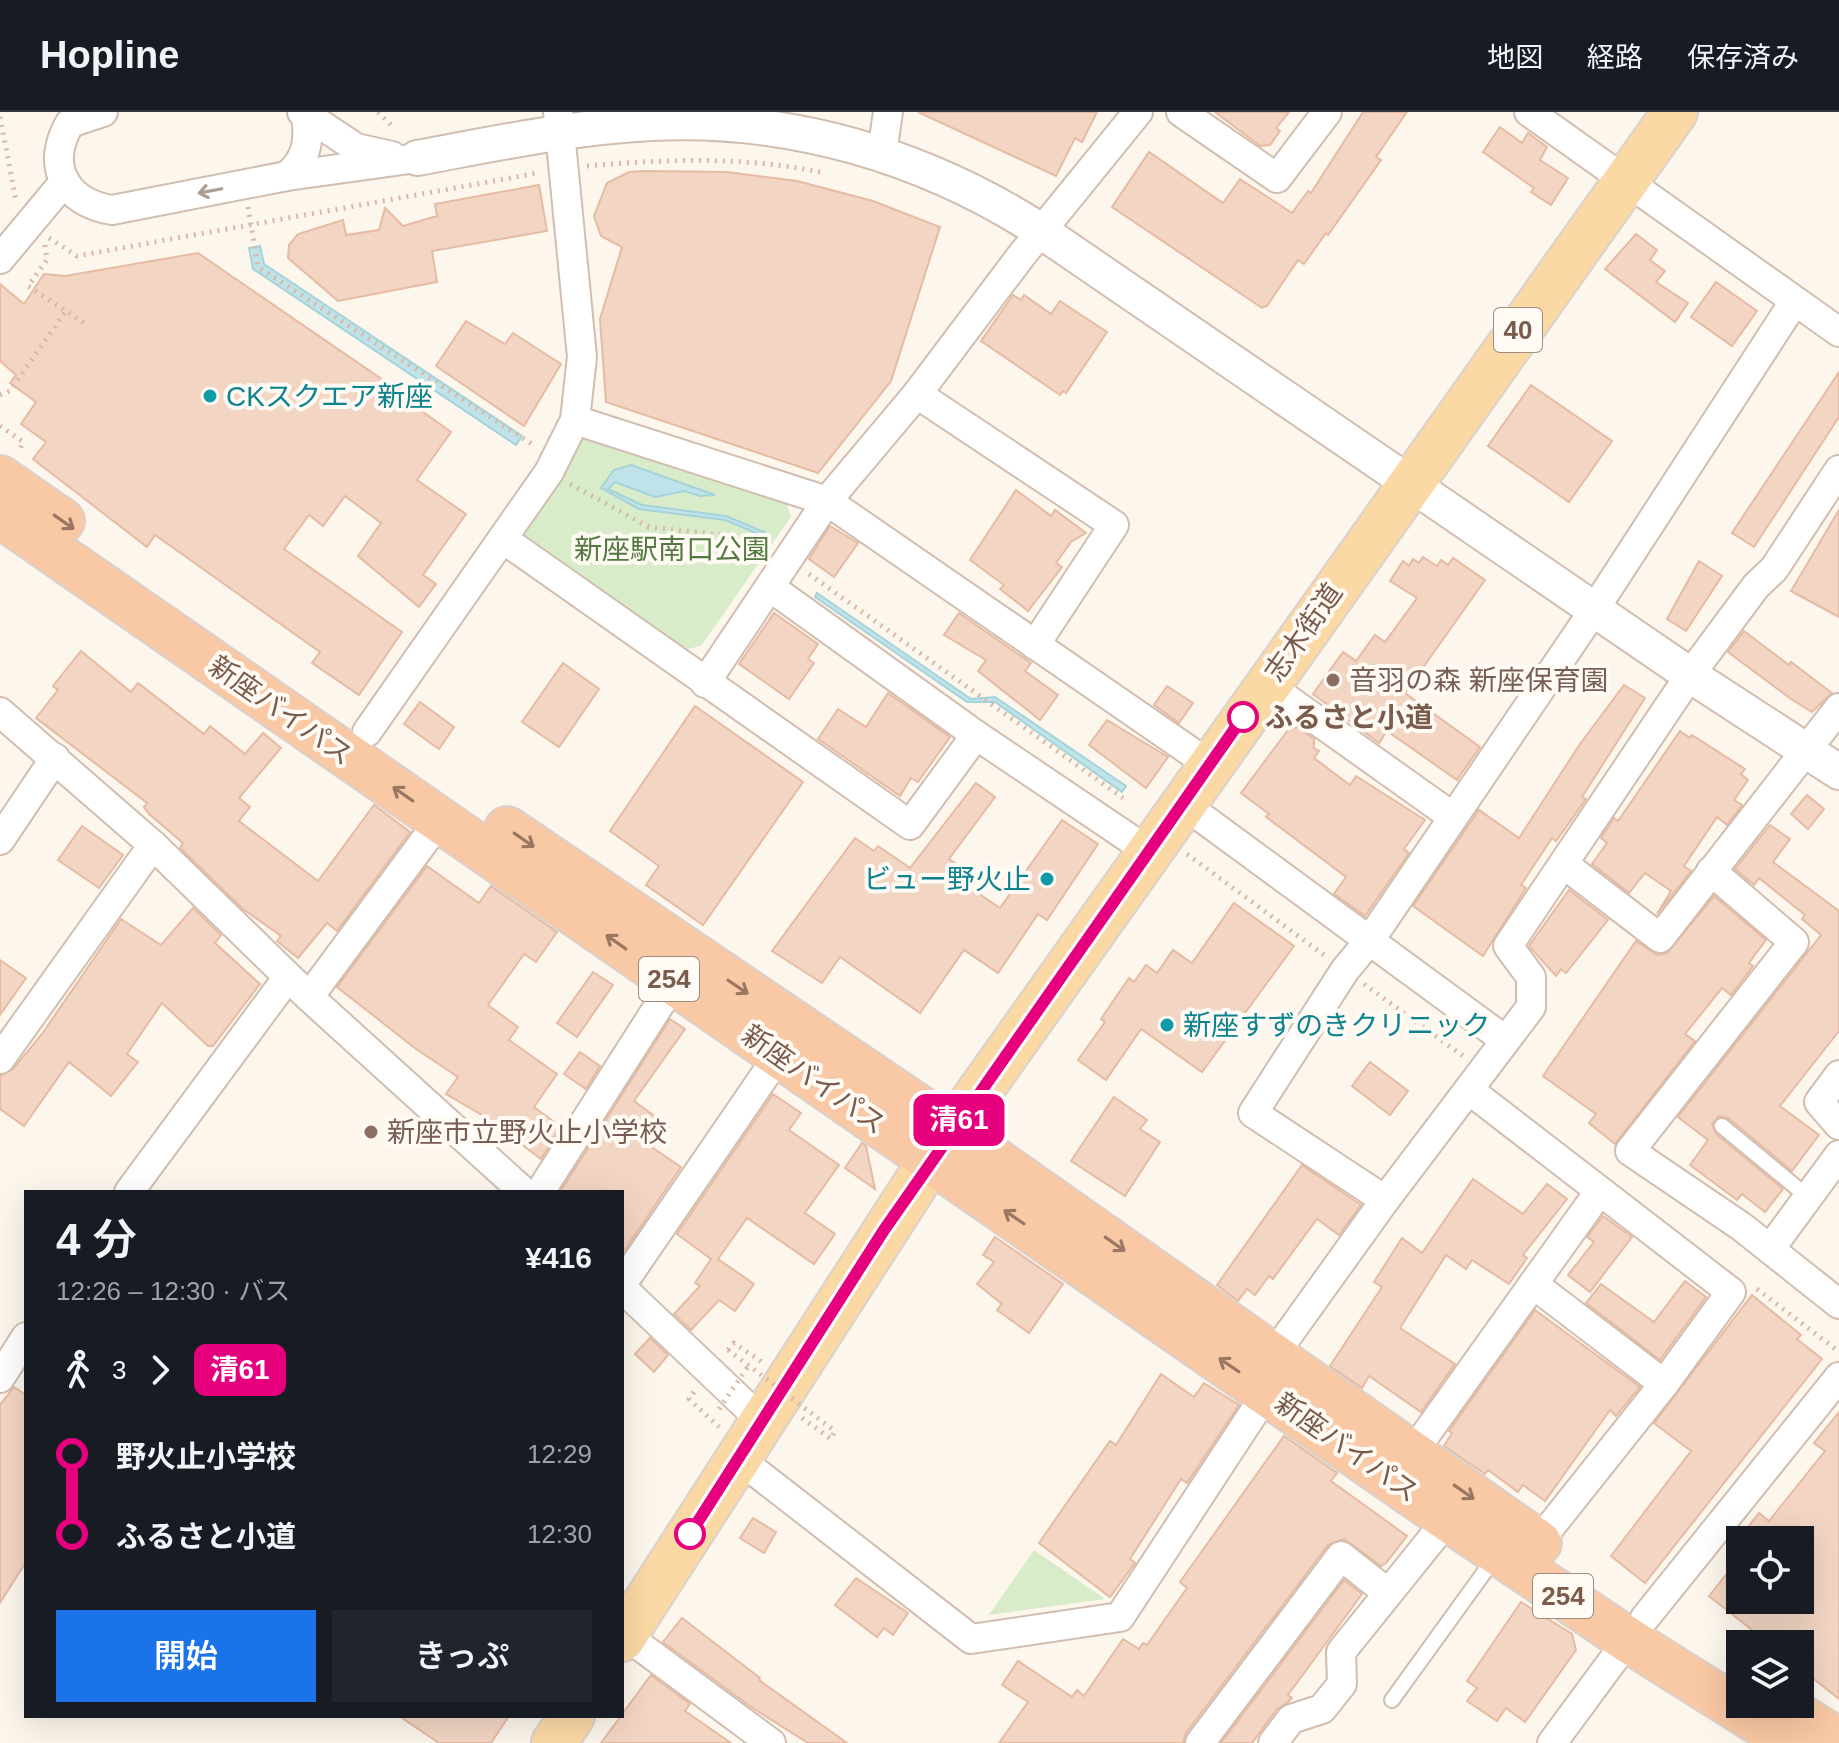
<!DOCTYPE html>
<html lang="ja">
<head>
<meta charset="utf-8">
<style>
	:root { --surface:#171b24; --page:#20242c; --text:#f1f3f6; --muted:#9ea1a6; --line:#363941; --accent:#1a73e8 }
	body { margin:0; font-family:Helvetica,"Noto Sans JP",sans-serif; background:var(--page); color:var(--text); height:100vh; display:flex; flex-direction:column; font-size:30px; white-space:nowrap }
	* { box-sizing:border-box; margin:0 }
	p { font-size:26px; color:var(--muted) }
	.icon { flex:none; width:44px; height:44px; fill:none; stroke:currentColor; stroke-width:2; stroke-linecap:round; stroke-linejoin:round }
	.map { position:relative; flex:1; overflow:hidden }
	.panel { position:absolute; left:24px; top:1078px; width:600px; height:528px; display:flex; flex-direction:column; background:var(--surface); border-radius:0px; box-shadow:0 8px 32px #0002 }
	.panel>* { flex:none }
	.badge { padding:0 16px; border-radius:12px; font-size:28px; line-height:52px }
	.tools { position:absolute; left:1726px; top:1414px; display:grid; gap:16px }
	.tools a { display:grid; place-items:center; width:88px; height:88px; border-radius:0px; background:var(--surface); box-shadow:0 8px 32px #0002; font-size:40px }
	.map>.badge { position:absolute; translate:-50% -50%; box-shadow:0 0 0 4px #fff }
	.legs { display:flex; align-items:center; gap:12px; height:88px; padding:0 32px; font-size:26px }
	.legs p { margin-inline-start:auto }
	.headline { display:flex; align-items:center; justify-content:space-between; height:136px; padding:0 32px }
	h1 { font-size:44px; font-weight:600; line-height:60px }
	.button { display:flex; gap:16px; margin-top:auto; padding:16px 32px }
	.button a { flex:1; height:92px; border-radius:0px; background:var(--accent); color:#fff; font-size:32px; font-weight:600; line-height:92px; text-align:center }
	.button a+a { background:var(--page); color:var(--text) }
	ul { padding:0 32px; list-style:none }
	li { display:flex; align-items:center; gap:28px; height:80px; font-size:30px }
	li i { display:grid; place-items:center; width:12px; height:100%; margin:0 10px; background:currentColor }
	li i::after { content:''; width:20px; height:20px; margin:-10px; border:6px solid; border-radius:50%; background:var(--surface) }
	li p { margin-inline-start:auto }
	li:first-child i { background:linear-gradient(#0000 50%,currentColor 0) }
	li:last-child i { background:linear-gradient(currentColor 50%,#0000 0) }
	header { display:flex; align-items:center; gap:48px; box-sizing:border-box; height:112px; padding:0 40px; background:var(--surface); border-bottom:2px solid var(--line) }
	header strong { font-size:38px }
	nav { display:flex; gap:44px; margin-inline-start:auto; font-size:28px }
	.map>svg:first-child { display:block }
	.green { fill:#d8ecc9 }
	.water { fill:#bfe3e8; stroke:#a5d3da; stroke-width:2 }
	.building { fill:#f3d5c3; stroke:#e6bba3; stroke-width:2 }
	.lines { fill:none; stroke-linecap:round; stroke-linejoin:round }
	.service-casing { stroke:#d1beb0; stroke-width:18 }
	.minor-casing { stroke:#d1beb0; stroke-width:32 }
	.tertiary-casing { stroke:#d1beb0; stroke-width:38 }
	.primary-casing { stroke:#dad1cd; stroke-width:48 }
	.trunk-casing { stroke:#dad1cd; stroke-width:48 }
	.path { stroke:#d9b8a5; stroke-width:5; stroke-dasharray:2 6; stroke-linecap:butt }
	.service { stroke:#fff; stroke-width:14 }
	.minor { stroke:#fff; stroke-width:28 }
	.tertiary { stroke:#fff; stroke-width:34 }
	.primary { stroke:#fbd9a5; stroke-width:44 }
	.trunk { stroke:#f9c8a4; stroke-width:44 }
	.path-bridge { stroke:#d9b8a5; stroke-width:5; stroke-dasharray:2 6; stroke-linecap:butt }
	.oneway { stroke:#af9d94 }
	.oneway2 { stroke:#9a7763 }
	.line-1-casing { stroke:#fff; stroke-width:18 }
	.line-1 { stroke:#e6007e; stroke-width:12 }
	.culture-dot { fill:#0f9aa8; stroke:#fffaf3; stroke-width:3 }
	.education-dot { fill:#8d6e63; stroke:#fffaf3; stroke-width:3 }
	.stop-1-dot { fill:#fff; stroke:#e6007e; stroke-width:4 }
	.labels { text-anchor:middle; stroke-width:8; stroke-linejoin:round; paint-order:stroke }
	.shield { fill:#fffaf3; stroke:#a28b7f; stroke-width:2 }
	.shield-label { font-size:26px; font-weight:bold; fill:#7a5c4d }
	.culture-label { font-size:28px; fill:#0d838f; stroke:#fffaf3; text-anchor:start }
	.park-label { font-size:28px; fill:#537a41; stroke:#fffaf3 }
	.street-label { font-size:28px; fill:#7a5c4d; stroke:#fffaf3 }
	.education-label { font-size:28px; fill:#785e54; stroke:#fffaf3; text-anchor:start }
	.stop-label { font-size:28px; font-weight:bold; fill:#7a5c4d; stroke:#fffaf3; text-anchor:start }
</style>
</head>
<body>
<header>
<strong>Hopline</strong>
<nav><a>地図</a><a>経路</a><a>保存済み</a></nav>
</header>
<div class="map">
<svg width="1839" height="1631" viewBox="0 0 1839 1631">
	<rect width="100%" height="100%" fill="#fdf6ec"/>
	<g class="green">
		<polygon points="579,324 787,392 791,405 701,534 683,538 524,430 522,417"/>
		<polygon points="1034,1438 1105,1487 989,1503"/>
	</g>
	<g class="water">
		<polygon points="260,134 264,152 522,324 516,333 253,157 249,136"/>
		<polygon points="631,353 715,383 700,384 684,379 655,385 615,370 608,377 642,393 726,404 764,420 761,423 725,408 639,397 601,376 614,358"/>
		<polygon points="817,481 971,587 995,585 1126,674 1122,680 995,590 967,590 815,485"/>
	</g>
	<g class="building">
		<polygon points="918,0 1097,0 1082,30 1075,26 1056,64"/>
		<polygon points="1215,0 1289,0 1276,16 1280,19 1270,33 1260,34"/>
		<polygon points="1363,0 1407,0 1376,45 1381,48 1328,123 1326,121 1304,152 1298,148 1267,194 1262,196 1112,95 1149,40 1223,91 1240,67 1292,101 1308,79 1311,81"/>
		<polygon points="1500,15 1522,31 1528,21 1547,35 1540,48 1568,66 1551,93 1531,80 1534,76 1483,40"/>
		<polygon points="645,59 727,60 797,69 873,89 940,115 891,269 818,361 606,290 600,207 622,135 601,124 594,104 607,71 629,60"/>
		<polygon points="539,73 547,119 432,139 437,170 338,189 288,146 289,133 298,122 343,108 346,123 379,118 385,96 403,114 437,104 435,92"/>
		<polygon points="1636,122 1657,138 1650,148 1665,159 1656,170 1688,191 1675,210 1605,157"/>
		<polygon points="198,141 396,277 395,280 451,320 417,368 466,402 423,463 436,472 419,495 358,444 381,411 345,384 323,414 309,403 284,437 402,520 359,583 312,551 320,540 155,423 147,435 33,347 46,330 21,312 36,290 10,271 16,263 0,249 0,172 24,192 44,162 65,164"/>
		<polygon points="1716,170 1757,199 1732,234 1691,205"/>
		<polygon points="1013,183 1021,188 1024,183 1051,202 1060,189 1107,220 1066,281 1063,279 1060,283 981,229"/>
		<polygon points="466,209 505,232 513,221 561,252 524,314 436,254"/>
		<polygon points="1839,260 1839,305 1754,435 1732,421"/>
		<polygon points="1531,273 1612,329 1569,390 1488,334"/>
		<polygon points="1016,378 1051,404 1055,398 1086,421 1071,430 1056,451 1062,455 1028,499 1000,477 1004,473 970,448"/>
		<polygon points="1839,398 1839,505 1791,479"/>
		<polygon points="830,414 858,431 834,465 809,447"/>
		<polygon points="1423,445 1437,454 1441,448 1448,453 1453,446 1485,468 1405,581 1480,635 1457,668 1387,619 1379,631 1313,582 1343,540 1356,549 1375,523 1385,530 1417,486 1390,469 1403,449 1409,454 1413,447 1419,451"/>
		<polygon points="1699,449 1722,464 1686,519 1667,507"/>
		<polygon points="774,501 818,532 808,547 814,551 789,587 739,552"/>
		<polygon points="959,501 1031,551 1025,559 1058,583 1040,608 978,559 986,548 944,523"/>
		<polygon points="1744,519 1789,553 1791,550 1832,581 1812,600 1791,587 1728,540"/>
		<polygon points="81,539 131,580 138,571 204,622 210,614 245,642 263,621 281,636 239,686 250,695 239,709 318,769 374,693 410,720 337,819 327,811 298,846 277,829 281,824 243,797 180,736 183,731 149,702 144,695 147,691 36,606 58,578 53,574"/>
		<polygon points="563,551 599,577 559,635 522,610"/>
		<polygon points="1624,573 1645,586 1582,685 1586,687 1556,729 1552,726 1521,773 1526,776 1483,844 1413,794 1479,698 1519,726 1580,632"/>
		<polygon points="1167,574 1193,591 1179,611 1154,593"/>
		<polygon points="888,581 950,625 918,670 911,666 900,684 818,627 838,597 866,615"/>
		<polygon points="420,590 454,615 439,637 404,612"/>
		<polygon points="695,594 803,670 703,813 646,773 659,754 610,719"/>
		<polygon points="1107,608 1168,645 1146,676 1089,633"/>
		<polygon points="1297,615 1314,627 1314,636 1319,639 1314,646 1350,673 1356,664 1425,708 1404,737 1409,741 1365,804 1334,782 1346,765 1266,705 1269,702 1241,681 1288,618"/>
		<polygon points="1680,619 1690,626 1692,623 1745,657 1741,662 1748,668 1734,688 1742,693 1727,713 1717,705 1684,754 1691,759 1657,802 1671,779 1645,761 1629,781 1592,752 1607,731 1601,726 1614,706 1618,709"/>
		<polygon points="976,671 995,685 949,747 958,753 951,763 1000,796 1062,708 1098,732 1047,808 1038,802 998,861 964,838 920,901 840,845 822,871 772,839 855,726 874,739 878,734 910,756"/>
		<polygon points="1807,683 1824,697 1808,717 1791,702"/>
		<polygon points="1770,713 1790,727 1773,750 1839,799 1839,919 1780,994 1819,1023 1792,1059 1728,1006 1719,1004 1712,1012 1716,1022 1783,1077 1765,1100 1742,1082 1737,1088 1690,1053 1708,1028 1678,1005 1821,823 1802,807 1805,803 1759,766 1754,773 1735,757"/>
		<polygon points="82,714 123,743 99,776 58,748"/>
		<polygon points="427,754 479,791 491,774 557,820 536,850 524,842 488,893 518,915 509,928 557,962 534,995 561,1015 541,1047 485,1005 446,982 458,965 416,937 337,875"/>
		<polygon points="1569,778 1608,808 1566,861 1561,857 1556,864 1529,834"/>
		<polygon points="1714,784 1766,828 1749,851 1753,854 1731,883 1722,876 1685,922 1695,929 1615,1032 1589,1011 1596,1002 1543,964 1636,829 1657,843 1667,841"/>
		<polygon points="1234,791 1294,834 1202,960 1141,917 1106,968 1078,948 1105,910 1101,907 1129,866 1134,870 1146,853 1157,861 1173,838 1192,851"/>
		<polygon points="193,796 221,823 215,831 260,872 213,934 208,934 162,891 127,942 138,950 111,984 69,950 24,1014 0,997 0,964 13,957 42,922 121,807 161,833"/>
		<polygon points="0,848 26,866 0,903"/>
		<polygon points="593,860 613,873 577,925 557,911"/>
		<polygon points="670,907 685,917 634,989 669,1015 653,1036 681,1055 622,1142 622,1080 560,1080"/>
		<polygon points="580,940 600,954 586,977 564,962"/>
		<polygon points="1370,950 1408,979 1390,1003 1352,974"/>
		<polygon points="773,982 801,1001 789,1018 839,1053 805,1101 835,1122 814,1152 747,1106 718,1147 754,1172 735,1199 719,1188 691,1218 674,1202 700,1174 695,1171 711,1147 677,1122"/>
		<polygon points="1114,985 1147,1008 1140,1017 1160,1030 1125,1084 1071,1049"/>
		<polygon points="862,1031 866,1034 875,1077 845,1056"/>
		<polygon points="1302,1053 1361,1093 1339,1123 1317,1107 1273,1167 1269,1164 1255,1183 1247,1177 1238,1189 1217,1173"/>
		<polygon points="1473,1067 1523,1102 1547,1072 1567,1087 1523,1143 1527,1146 1509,1172 1472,1148 1466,1157 1446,1143 1400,1216 1455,1252 1421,1300 1369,1264 1362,1276 1330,1254 1382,1175 1374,1170 1402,1126 1422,1141"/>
		<polygon points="1603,1104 1632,1125 1590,1180 1568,1163 1594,1130 1587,1125"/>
		<polygon points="995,1125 1063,1172 1029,1221 997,1198 1002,1192 977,1172 994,1150 983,1143"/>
		<polygon points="1685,1169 1706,1185 1660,1248 1586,1191 1601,1172 1654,1210"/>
		<polygon points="1752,1183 1801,1223 1797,1227 1822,1247 1645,1471 1611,1444 1691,1339 1654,1311"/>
		<polygon points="1535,1198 1640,1275 1616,1304 1610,1298 1545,1389 1523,1373 1518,1380 1488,1358 1485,1362 1444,1334 1452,1321 1449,1319"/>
		<polygon points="650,1226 668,1243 654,1260 635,1242"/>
		<polygon points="1161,1262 1194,1285 1204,1271 1239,1293 1187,1371 1181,1367 1130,1447 1135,1451 1110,1485 1039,1431 1110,1329 1116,1333"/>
		<polygon points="14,1275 26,1283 26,1450 0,1491 0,1293"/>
		<polygon points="1839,1300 1839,1587 1800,1556 1800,1532 1770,1532 1709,1484 1740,1445 1740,1488 1800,1488 1800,1428 1738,1428 1759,1401 1769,1409 1825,1339 1814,1331"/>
		<polygon points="1284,1324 1337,1361 1331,1369 1407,1424 1386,1451 1381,1454 1344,1427 1328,1433 1186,1621 1183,1631 999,1631 1028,1590 1002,1573 1018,1549 1072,1585 1077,1578 1084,1584 1123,1527 1139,1537 1143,1531 1147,1533 1187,1476 1180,1470"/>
		<polygon points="753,1406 776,1420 764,1441 740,1426"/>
		<polygon points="856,1466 908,1501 893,1523 884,1516 877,1525 835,1493"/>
		<polygon points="1344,1468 1362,1482 1288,1583 1292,1586 1288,1590 1277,1597 1252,1631 1221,1631"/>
		<polygon points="1521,1490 1572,1522 1576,1538 1525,1610 1506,1596 1497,1609 1467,1589 1477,1576 1467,1569"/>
		<polygon points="682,1506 760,1566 759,1568 847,1631 808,1631 751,1595 663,1530"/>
		<polygon points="651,1563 690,1592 685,1599 731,1631 601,1631"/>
		<polygon points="399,1604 509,1604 491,1631 439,1631"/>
	</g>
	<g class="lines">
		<defs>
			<g id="service">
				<polyline points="1722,1014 1808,1085"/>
				<polyline points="1392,1588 1496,1444"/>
			</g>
			<g id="minor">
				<path d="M103,0L70,11C45,53 64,90 112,98L287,64L417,46"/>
				<polyline points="302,0 356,36 392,44"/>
				<polyline points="1181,0 1277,66 1327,0"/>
				<polyline points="1529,0 1839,220"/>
				<polyline points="882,41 888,0"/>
				<path d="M287,64C306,48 310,30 306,5"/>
				<polyline points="0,147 65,69"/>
				<polyline points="917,282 1114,413 1035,533"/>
				<polyline points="575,308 827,389 1210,653"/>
				<polyline points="503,427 910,713 976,623 1148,739"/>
				<polyline points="770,475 976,623"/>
				<polyline points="705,571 827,389 917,282 1021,144 1138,0"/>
				<polyline points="1266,572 1453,705"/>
				<polyline points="0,600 153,733 309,885 524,1080"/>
				<polyline points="367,620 549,360 575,308 582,245 558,0"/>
				<polyline points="1182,691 1505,928"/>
				<polyline points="0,728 55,646"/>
				<polyline points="1565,753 1660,826 1839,596"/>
				<polyline points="1711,759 1794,830 1630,1039 1742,1115 1839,1192"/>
				<polyline points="309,885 440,708"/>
				<polyline points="0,947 153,733"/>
				<polyline points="1839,963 1819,990 1839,1013"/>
				<polyline points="1469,978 1731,1180 1664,1272 1528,1443"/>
				<polyline points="129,1080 288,865"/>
				<polyline points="540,1080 674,870"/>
				<polyline points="1385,1088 1253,1001 1345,858 1370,828 1594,498 1794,190"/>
				<polyline points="1770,1137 1839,1043"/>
				<polyline points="622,1172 779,943"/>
				<polyline points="1533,1172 1664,1272"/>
				<polyline points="622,1176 762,1309"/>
				<polyline points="1273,1244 1385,1088 1531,895 1531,865 1508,834 1690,563 1756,474 1774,457 1839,358"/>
				<polyline points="0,1266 26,1225"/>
				<polyline points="1411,1343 1599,1080"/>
				<polyline points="739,1347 971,1527 1120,1505 1268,1279"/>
				<polyline points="1645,1506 1839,1265"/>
				<polyline points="625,1523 771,1631"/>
				<polyline points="1200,1631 1341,1444 1388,1481"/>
				<polyline points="1273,1631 1291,1607 1322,1597 1342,1572 1341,1540 1448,1407"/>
				<polyline points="1552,1631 1628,1528"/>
			</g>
			<path id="tertiary" d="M417,46C494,32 572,15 651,11C790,4 925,44 1041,119L1690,563L1839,660"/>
			<g id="primary">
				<polyline points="622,1527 931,1048 1675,0"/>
				<polyline points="554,1631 572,1604"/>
			</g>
			<g id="trunk">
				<polyline points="0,366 62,409"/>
				<polyline points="0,403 1448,1407 1628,1528 1792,1631"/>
				<polyline points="507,717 952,1018 1539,1431"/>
				<polyline points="1780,1592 1839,1629"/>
			</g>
		</defs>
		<use href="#service" class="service-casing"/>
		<use href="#minor" class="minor-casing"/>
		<use href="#tertiary" class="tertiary-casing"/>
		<use href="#primary" class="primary-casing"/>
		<use href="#trunk" class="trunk-casing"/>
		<g class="path">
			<polyline points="378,0 394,16"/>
			<polyline points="0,5 16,89"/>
			<path d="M587,54C667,47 746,44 824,61"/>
			<polyline points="248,95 258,155 535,334"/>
			<polyline points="49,126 77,144 538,61"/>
			<polyline points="45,133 47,148 28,174 84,211"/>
			<polyline points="0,283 10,279 66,199"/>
			<polyline points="0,314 23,330 19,340"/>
			<polyline points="570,372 649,415 723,423 761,439"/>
			<polyline points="809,462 1123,686"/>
			<polyline points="1187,742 1324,843"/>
			<polyline points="1364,872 1463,944"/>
			<polyline points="1757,1177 1838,1239"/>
			<polyline points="728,1238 734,1231 762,1250"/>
			<polyline points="694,1280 689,1287 719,1315"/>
			<polyline points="802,1306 831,1327 835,1319"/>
		</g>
		<use href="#service" class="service"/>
		<use href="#minor" class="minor"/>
		<use href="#tertiary" class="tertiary"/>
		<use href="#primary" class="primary"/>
		<use href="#trunk" class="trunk"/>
		<g class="path-bridge">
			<polyline points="728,1238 835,1319"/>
			<polyline points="719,1297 749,1253"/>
		</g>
	</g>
	<defs><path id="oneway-shaft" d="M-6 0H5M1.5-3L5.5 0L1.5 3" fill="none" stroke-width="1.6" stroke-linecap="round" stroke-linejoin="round" transform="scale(2)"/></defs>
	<use class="oneway" href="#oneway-shaft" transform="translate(210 79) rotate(169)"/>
	<g class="oneway2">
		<use href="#oneway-shaft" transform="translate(64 410) rotate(35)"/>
		<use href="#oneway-shaft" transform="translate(403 682) rotate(-145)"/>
		<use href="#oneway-shaft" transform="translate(524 728) rotate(35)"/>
		<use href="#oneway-shaft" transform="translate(616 830) rotate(-145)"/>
		<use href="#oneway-shaft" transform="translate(738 875) rotate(34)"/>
		<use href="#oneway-shaft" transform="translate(1014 1105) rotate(-146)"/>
		<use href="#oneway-shaft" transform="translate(1115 1132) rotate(35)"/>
		<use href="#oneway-shaft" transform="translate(1229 1253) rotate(-146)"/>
		<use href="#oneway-shaft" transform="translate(1464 1380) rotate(35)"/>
	</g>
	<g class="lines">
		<defs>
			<polyline id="line-1" points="690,1422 884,1118 1243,605"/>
		</defs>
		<use href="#line-1" class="line-1-casing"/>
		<use href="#line-1" class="line-1"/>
	</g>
	<g class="culture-dot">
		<circle cx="210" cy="284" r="8"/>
		<circle cx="1047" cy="767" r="8"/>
		<circle cx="1167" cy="913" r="8"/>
	</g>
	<g class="education-dot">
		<circle cx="1333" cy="568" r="8"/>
		<circle cx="371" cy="1020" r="8"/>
	</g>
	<g class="stop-1-dot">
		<circle cx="1243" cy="605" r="14"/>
		<circle cx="690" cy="1422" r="14"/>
	</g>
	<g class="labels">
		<g class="shield">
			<rect x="1494" y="196" width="48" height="44" rx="6"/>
			<rect x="639" y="845" width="60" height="44" rx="6"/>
			<rect x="1533" y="1462" width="60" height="44" rx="6"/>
		</g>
		<g class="shield-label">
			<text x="1518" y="227">40</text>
			<text x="669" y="876">254</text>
			<text x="1563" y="1493">254</text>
		</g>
		<g class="culture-label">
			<text x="226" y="294">CKスクエア新座</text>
			<text x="1031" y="777" text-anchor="end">ビュー野火止</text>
			<text x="1183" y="923">新座すずのきクリニック</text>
		</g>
		<g class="park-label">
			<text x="672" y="447">新座駅南口公園</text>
		</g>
		<g class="street-label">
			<text transform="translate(1303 520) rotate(-55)" y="10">志木街道</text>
			<text transform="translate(281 598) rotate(35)" y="10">新座バイパス</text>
			<text transform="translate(814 967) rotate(35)" y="10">新座バイパス</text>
			<text transform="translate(1347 1335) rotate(35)" y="10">新座バイパス</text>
		</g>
		<g class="education-label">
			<text x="1349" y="578">音羽の森 新座保育園</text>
			<text x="387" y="1030">新座市立野火止小学校</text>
		</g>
		<g class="stop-label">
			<text x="1265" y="615">ふるさと小道</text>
		</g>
	</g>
</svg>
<div class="tools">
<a><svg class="icon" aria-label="locate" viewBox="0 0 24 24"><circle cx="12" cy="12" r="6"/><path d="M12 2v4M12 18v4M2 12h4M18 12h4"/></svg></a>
<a><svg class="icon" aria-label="layers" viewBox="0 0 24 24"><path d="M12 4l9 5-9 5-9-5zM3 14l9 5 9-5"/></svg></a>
</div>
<b class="badge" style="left:959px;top:1008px;background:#e6007e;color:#fff">清61</b>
<section class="panel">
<div class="headline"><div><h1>4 分</h1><p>12:26 – 12:30 · バス</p></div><b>¥416</b></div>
<div class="legs"><svg class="icon" aria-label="walk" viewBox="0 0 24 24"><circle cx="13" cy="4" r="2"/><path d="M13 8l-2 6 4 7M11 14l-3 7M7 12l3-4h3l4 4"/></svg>3<svg class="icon" aria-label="forward" viewBox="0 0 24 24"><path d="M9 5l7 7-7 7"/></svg><b class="badge" style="background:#e6007e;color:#fff">清61</b></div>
<ul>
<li><i style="color:#e6007e"></i><b>野火止小学校</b><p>12:29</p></li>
<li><i style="color:#e6007e"></i><b>ふるさと小道</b><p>12:30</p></li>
</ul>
<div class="button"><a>開始</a><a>きっぷ</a></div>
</section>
</div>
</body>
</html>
